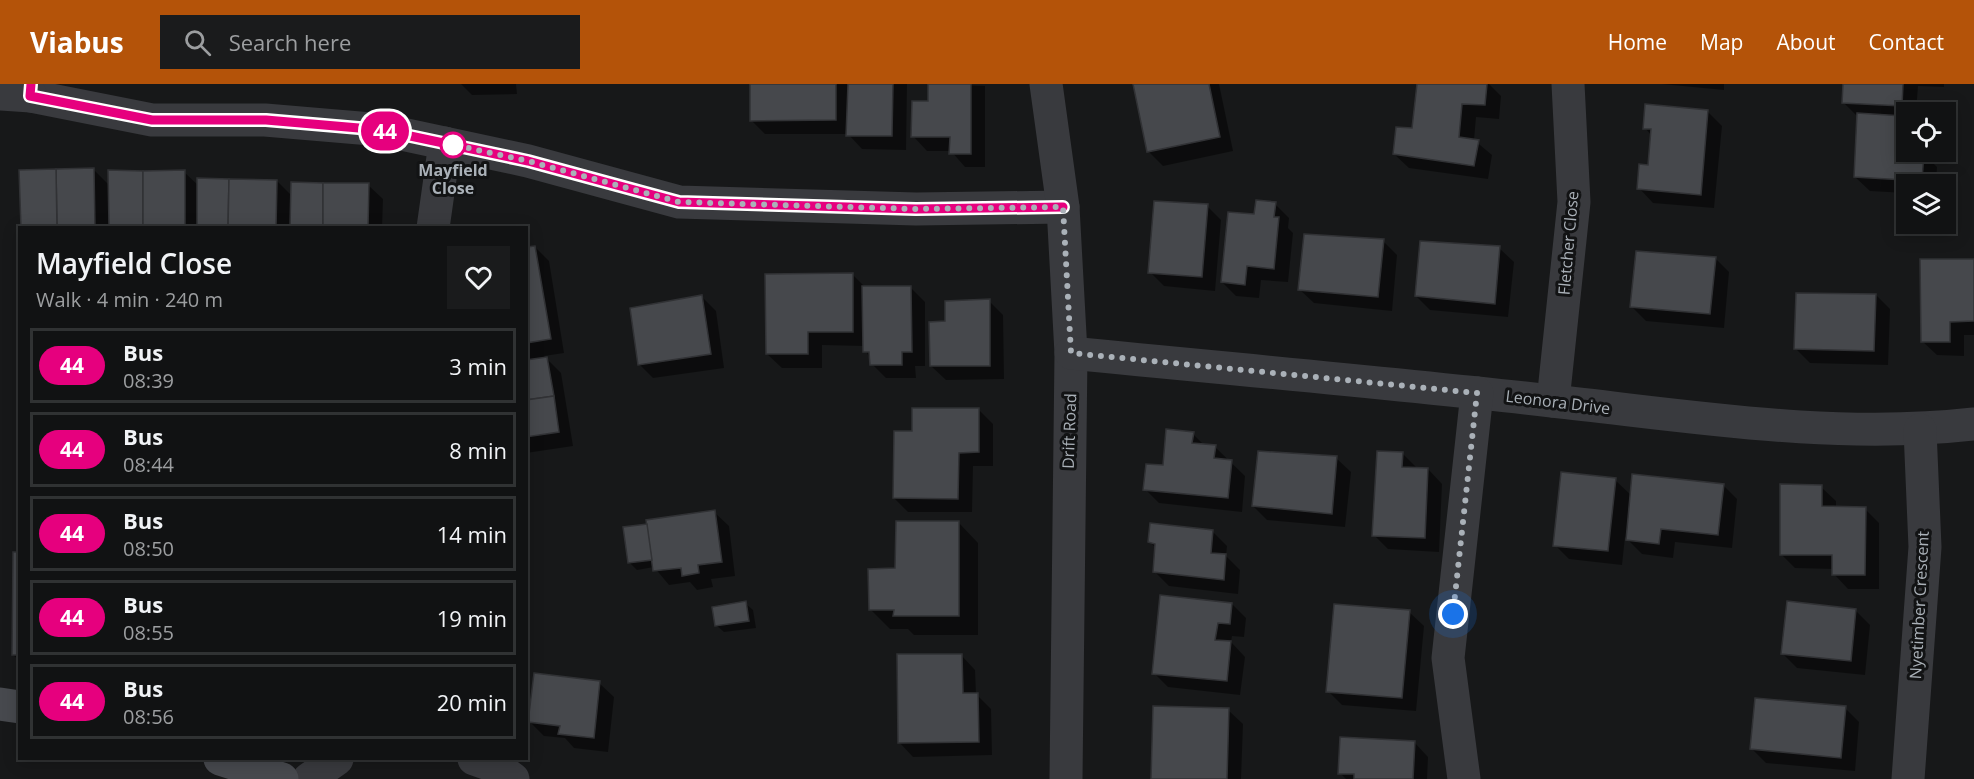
<!DOCTYPE html>
<html lang="en">
<head>
<meta charset="utf-8">
<style>
	:root { --surface:#111213; --page:#1a1b1c; --text:#f1f3f6; --muted:#9c9ea0; --line:#303233; --accent:#b45309 }
	body { margin:0; font-family:"Open Sans",sans-serif; background:var(--page); color:var(--text); height:100vh; display:flex; flex-direction:column; font-size:22px; white-space:nowrap }
	* { box-sizing:border-box; margin:0 }
	p { font-size:20px; color:var(--muted) }
	.icon { flex:none; width:33px; height:33px; fill:none; stroke:currentColor; stroke-width:2; stroke-linecap:round; stroke-linejoin:round }
	.map { position:relative; flex:1; overflow:hidden }
	.panel { position:absolute; left:18px; top:142px; width:510px; height:534px; display:flex; flex-direction:column; background:var(--surface); border-radius:0px; box-shadow:0 3px 15px #0003,0 0 0 2px var(--line) }
	.panel>* { flex:none }
	.badge { padding:0 12px; border-radius:20px; font-size:21px; line-height:39px }
	.fabs { position:absolute; left:1896px; top:18px; display:grid; gap:12px }
	.fabs a { display:grid; place-items:center; width:60px; height:60px; border-radius:0px; background:var(--surface); box-shadow:0 3px 15px #0003,0 0 0 2px var(--line); font-size:30px }
	.you { position:absolute; width:30px; height:30px; margin:-15px; border:4px solid #fff; border-radius:50%; background:#1a73e8; box-shadow:0 0 0 9px #1a73e833 }
	.map>.badge { position:absolute; translate:-50% -50%; box-shadow:0 0 0 3px #fff }
	.round { display:grid; place-items:center; flex:none; width:63px; height:63px; border-radius:0px; background:var(--page) }
	.headline { display:flex; align-items:center; justify-content:space-between; height:102px; padding:0 18px }
	h1 { font-size:28px; font-weight:600; line-height:45px }
	ul { padding:0; list-style:none }
	li { display:flex; align-items:center; gap:18px; height:75px; margin:0 12px 9px; padding:0 6px; border:3px solid var(--line); border-radius:0px }
	li div { flex:1 }
	li b { display:block; font-size:22px }
	li em { font-style:normal }
	li .badge { min-width:66px; font-weight:700; text-align:center }
	header { display:flex; align-items:center; gap:36px; box-sizing:border-box; height:84px; padding:0 30px; background:var(--accent); color:#fff }
	header strong { font-size:28px }
	nav { display:flex; gap:33px; margin-inline-start:auto; font-size:21px }
	.search { width:420px; height:54px; background:var(--page); display:flex; align-items:center; gap:15px; box-sizing:border-box; padding:0 21px; border-radius:0px; color:var(--muted); font-size:22px }
	.map>svg:first-child { display:block }
	.shadow { fill:#0007 }
	.building { fill:#46484c; stroke:#313235; stroke-width:1.5 }
	.lines { fill:none; stroke-linecap:round; stroke-linejoin:round }
	.street { stroke:#393a3e; stroke-width:33 }
	.secondary { stroke:#47494e; stroke-width:33 }
	.line-casing { stroke:#fff; stroke-width:14 }
	.line { stroke:#e6007e; stroke-width:9 }
	.walk { stroke:#aab1b8; stroke-width:6; stroke-dasharray:0 10.8 }
	.stop-dot { fill:#fff; stroke:#e6007e; stroke-width:3 }
	.labels { text-anchor:middle; stroke-width:6; stroke-linejoin:round; paint-order:stroke }
	.stop-label { font-size:16px; font-weight:bold; fill:#aab1b8; stroke:#121314 }
	.street-label { font-size:16px; fill:#aab1b8; stroke:#121314 }
</style>
</head>
<body>
<header>
<strong>Viabus</strong>
<div class="search"><svg class="icon" aria-label="search" viewBox="0 0 24 24"><circle cx="10" cy="10" r="6"/><path d="M15 15l6 6"/></svg>Search here</div>
<nav><a>Home</a><a>Map</a><a>About</a><a>Contact</a></nav>
</header>
<div class="map">
<svg width="1974" height="695" viewBox="0 0 1974 695">
	<rect width="100%" height="100%" fill="#171819"/>
	<g class="shadow">
		<polygon points="461,0 516,0 517,10 472,11"/>
		<polygon points="751,0 907,0 906,66 862,65 848,50 765,50 751,36"/>
		<polygon points="930,0 985,2 985,83 965,83 951,67 927,67 913,52 929,18"/>
		<polygon points="1135,0 1219,0 1233,67 1163,82 1149,68"/>
		<polygon points="1419,0 1489,0 1501,12 1499,35 1476,33 1474,56 1492,71 1488,95 1409,84 1394,70 1413,46"/>
		<polygon points="1662,0 1724,0 1724,6"/>
		<polygon points="1845,0 1944,0 1944,3 1918,2 1916,28 1906,28 1905,35 1906,68 1923,69 1937,83 1936,100 1906,100 1906,109 1870,107 1855,93 1858,33 1843,18"/>
		<polygon points="1707,27 1722,42 1714,124 1653,119 1639,104 1650,83 1652,52 1645,44"/>
		<polygon points="94,86 110,102 184,88 199,102 277,97 293,113 368,101 383,115 382,144 112,144 109,141 109,144 22,144"/>
		<polygon points="1275,120 1289,134 1288,144 1293,149 1288,198 1261,196 1259,214 1236,212 1222,198 1255,132"/>
		<polygon points="1207,122 1221,136 1215,207 1164,202 1150,188"/>
		<polygon points="1383,157 1397,171 1392,227 1314,219 1299,205"/>
		<polygon points="535,163 549,177 564,269 544,272 561,289 573,362 526,369 526,165"/>
		<polygon points="1499,164 1514,178 1508,233 1430,226 1416,212"/>
		<polygon points="1715,174 1729,188 1724,244 1646,237 1631,222"/>
		<polygon points="1974,177 1974,251 1964,251 1964,272 1937,271 1922,257"/>
		<polygon points="852,190 865,203 910,203 925,218 925,282 915,282 916,294 886,294 872,280 864,262 822,261 822,284 782,284 767,270"/>
		<polygon points="1876,211 1890,225 1888,281 1810,279 1795,264"/>
		<polygon points="702,213 716,227 724,284 653,294 639,280"/>
		<polygon points="989,217 1003,231 1004,295 946,296 931,282 946,239"/>
		<polygon points="979,326 993,340 993,382 973,382 972,428 908,428 894,414"/>
		<polygon points="1193,350 1205,362 1215,363 1245,392 1242,428 1159,419 1145,405"/>
		<polygon points="1402,369 1417,384 1428,385 1442,400 1439,468 1388,465 1374,451"/>
		<polygon points="1336,374 1351,388 1345,443 1267,436 1253,422"/>
		<polygon points="1615,396 1632,412 1723,401 1737,415 1732,464 1675,458 1673,474 1642,470 1625,453 1622,481 1569,475 1555,461"/>
		<polygon points="1821,403 1836,417 1836,424 1865,425 1879,439 1879,505 1848,505 1834,490 1834,485 1795,484 1781,470"/>
		<polygon points="714,428 729,442 735,492 711,495 713,503 697,506 690,498 669,501 654,483 637,486 630,479"/>
		<polygon points="959,439 978,459 978,551 914,551 908,545 890,545 870,525 897,486"/>
		<polygon points="1212,447 1227,462 1226,472 1240,486 1238,510 1169,502 1155,488 1156,464 1150,458"/>
		<polygon points="526,452 530,471 526,471"/>
		<polygon points="20,469 20,577 13,571"/>
		<polygon points="745,519 753,526 756,544 724,548 716,541"/>
		<polygon points="1232,520 1246,534 1244,553 1232,552 1231,558 1245,573 1240,611 1168,603 1154,589"/>
		<polygon points="1855,526 1870,541 1865,591 1797,584 1783,570"/>
		<polygon points="1409,528 1424,542 1416,627 1342,621 1328,607"/>
		<polygon points="961,571 975,586 976,610 991,625 992,671 913,673 899,658"/>
		<polygon points="599,599 614,613 608,668 574,664 565,654 544,652 530,638"/>
		<polygon points="1154,624 1228,626 1243,640 1241,695 1152,695"/>
		<polygon points="1845,624 1859,638 1855,687 1766,679 1752,665"/>
		<polygon points="1414,658 1428,673 1427,695 1346,695 1340,689"/>
	</g>
	<g class="building">
		<polygon points="750,0 836,0 836,36 750,37"/>
		<polygon points="848,0 893,0 892,52 846,52"/>
		<polygon points="928,0 971,0 971,70 949,70 950,53 911,53 912,17 928,17"/>
		<polygon points="1133,0 1209,0 1220,53 1147,68"/>
		<polygon points="1417,0 1487,0 1485,21 1462,20 1459,53 1479,56 1474,82 1393,70 1396,43 1412,44"/>
		<polygon points="1843,0 1903,0 1902,22 1842,19"/>
		<polygon points="1645,20 1708,26 1701,111 1637,105 1639,80 1648,81 1651,45 1643,45"/>
		<polygon points="1857,29 1903,32 1901,66 1924,68 1922,97 1854,93"/>
		<polygon points="94,84 95,144 57,144 56,85"/>
		<polygon points="56,85 57,144 21,144 19,86"/>
		<polygon points="108,86 143,87 143,143 109,143"/>
		<polygon points="185,86 185,143 143,143 143,87"/>
		<polygon points="197,94 229,95 228,144 197,144"/>
		<polygon points="229,95 277,96 276,144 228,144"/>
		<polygon points="291,98 323,99 323,144 290,144"/>
		<polygon points="323,99 369,99 368,144 323,144"/>
		<polygon points="1256,116 1276,118 1274,133 1279,133 1274,185 1247,182 1245,201 1221,198 1228,128 1254,130"/>
		<polygon points="1154,117 1208,120 1202,193 1148,189"/>
		<polygon points="1304,150 1384,155 1378,213 1298,206"/>
		<polygon points="1420,157 1500,162 1495,220 1415,212"/>
		<polygon points="535,162 551,255 526,259 526,163"/>
		<polygon points="1636,167 1716,173 1710,230 1630,223"/>
		<polygon points="1920,175 1974,175 1974,237 1950,238 1950,258 1921,258"/>
		<polygon points="853,189 853,248 808,248 808,270 766,270 765,190"/>
		<polygon points="862,202 911,202 912,268 902,268 902,281 870,281 869,268 863,268"/>
		<polygon points="1796,209 1876,210 1874,267 1794,265"/>
		<polygon points="702,211 711,270 638,281 630,224"/>
		<polygon points="990,215 990,282 930,282 929,238 945,237 945,217"/>
		<polygon points="547,273 554,312 526,316 526,276"/>
		<polygon points="554,312 559,348 526,353 526,316"/>
		<polygon points="912,324 979,324 979,368 959,369 958,415 893,414 894,347 912,347"/>
		<polygon points="1166,345 1194,348 1192,359 1216,361 1214,374 1232,376 1228,414 1143,406 1146,380 1163,381"/>
		<polygon points="1258,367 1337,372 1332,430 1252,422"/>
		<polygon points="1377,367 1403,368 1402,383 1428,384 1425,454 1372,452"/>
		<polygon points="1561,388 1616,394 1608,467 1553,462"/>
		<polygon points="1632,390 1724,400 1718,451 1661,445 1659,460 1626,456"/>
		<polygon points="1780,400 1822,401 1822,422 1866,423 1865,491 1832,491 1832,471 1780,471"/>
		<polygon points="715,426 722,478 698,481 699,489 682,492 681,484 653,487 646,436"/>
		<polygon points="896,437 959,437 959,532 893,532 894,526 869,526 868,485 895,484"/>
		<polygon points="1150,439 1213,446 1211,469 1226,470 1224,496 1153,488 1155,460 1148,458"/>
		<polygon points="647,440 652,476 628,479 623,443"/>
		<polygon points="13,468 20,468 20,571 12,571"/>
		<polygon points="1160,511 1232,519 1230,540 1218,539 1215,556 1231,557 1227,597 1152,590"/>
		<polygon points="746,517 749,537 715,542 712,523"/>
		<polygon points="1787,517 1856,525 1851,577 1781,570"/>
		<polygon points="1334,520 1410,526 1402,614 1326,608"/>
		<polygon points="897,570 962,570 963,609 978,609 979,658 898,659"/>
		<polygon points="534,589 600,597 594,654 558,650 560,642 528,638"/>
		<polygon points="1755,614 1846,622 1841,674 1750,665"/>
		<polygon points="1153,622 1229,624 1227,695 1151,695"/>
		<polygon points="1340,653 1415,657 1413,695 1354,695 1354,690 1338,690"/>
	</g>
	<g class="lines">
		<g class="street">
			<polyline points="31,0 31,12 152,36 265,36 383,46 528,77 679,118 916,125 1063,123"/>
			<polyline points="1046,0 1063,123 1071,269 1066,695"/>
			<polyline points="0,10 31,12"/>
			<polyline points="433,144 445,59"/>
			<path d="M1071,269C1231,285 1392,299 1552,317C1691,332 1834,356 1974,340"/>
			<polyline points="1553,317 1574,118 1568,0"/>
			<polyline points="474,675 497,683 513,695"/>
			<polyline points="309,695 337,675"/>
			<polyline points="1464,695 1448,574 1477,309"/>
			<polyline points="1908,695 1925,463 1920,346"/>
		</g>
		<g class="secondary">
			<polyline points="0,620 20,623"/>
			<polyline points="220,675 282,695"/>
		</g>
	</g>
	<g class="lines">
		<defs>
			<polyline id="line" points="31,0 30,12 152,36 266,36 382,46 528,77 679,118 916,125 1063,123"/>
		</defs>
		<use href="#line" class="line-casing"/>
		<use href="#line" class="line"/>
		<polyline class="walk" points="453,61 445,59 528,77 679,118 916,125 1063,123 1071,269 1477,309 1453,530"/>
	</g>
	<circle class="stop-dot" cx="453" cy="61" r="12"/>
	<g class="labels">
		<g class="stop-label">
			<text x="453" y="92">Mayfield<tspan x="453" dy="18">Close</tspan></text>
		</g>
		<g class="street-label">
			<text transform="translate(1568 159) rotate(-85)" y="6">Fletcher Close</text>
			<text transform="translate(1558 318) rotate(7)" y="6">Leonora Drive</text>
			<text transform="translate(1069 347) rotate(-88)" y="6">Drift Road</text>
			<text transform="translate(1919 521) rotate(-87)" y="6">Nyetimber Crescent</text>
		</g>
	</g>
</svg>
<div class="fabs">
<a><svg class="icon" aria-label="locate" viewBox="0 0 24 24"><circle cx="12" cy="12" r="6"/><path d="M12 2v4M12 18v4M2 12h4M18 12h4"/></svg></a>
<a><svg class="icon" aria-label="layers" viewBox="0 0 24 24"><path d="M12 4l9 5-9 5-9-5zM3 14l9 5 9-5"/></svg></a>
</div>
<div class="you" style="left:1453px;top:530px"></div>
<b class="badge" style="left:385px;top:47px;background:#e6007e;color:#fff">44</b>
<section class="panel">
<div class="headline"><div><h1>Mayfield Close</h1><p>Walk · 4 min · 240 m</p></div><a class="round"><svg class="icon" aria-label="heart" viewBox="0 0 24 24"><path d="M12 20l-8-8c-3-5 5-10 8-4 3-6 11-1 8 4z"/></svg></a></div>
<ul>
<li><span class="badge" style="background:#e6007e;color:#fff">44</span><div><b>Bus</b><p>08:39</p></div><em>3 min</em></li>
<li><span class="badge" style="background:#e6007e;color:#fff">44</span><div><b>Bus</b><p>08:44</p></div><em>8 min</em></li>
<li><span class="badge" style="background:#e6007e;color:#fff">44</span><div><b>Bus</b><p>08:50</p></div><em>14 min</em></li>
<li><span class="badge" style="background:#e6007e;color:#fff">44</span><div><b>Bus</b><p>08:55</p></div><em>19 min</em></li>
<li><span class="badge" style="background:#e6007e;color:#fff">44</span><div><b>Bus</b><p>08:56</p></div><em>20 min</em></li>
</ul>
</section>
</div>
</body>
</html>
